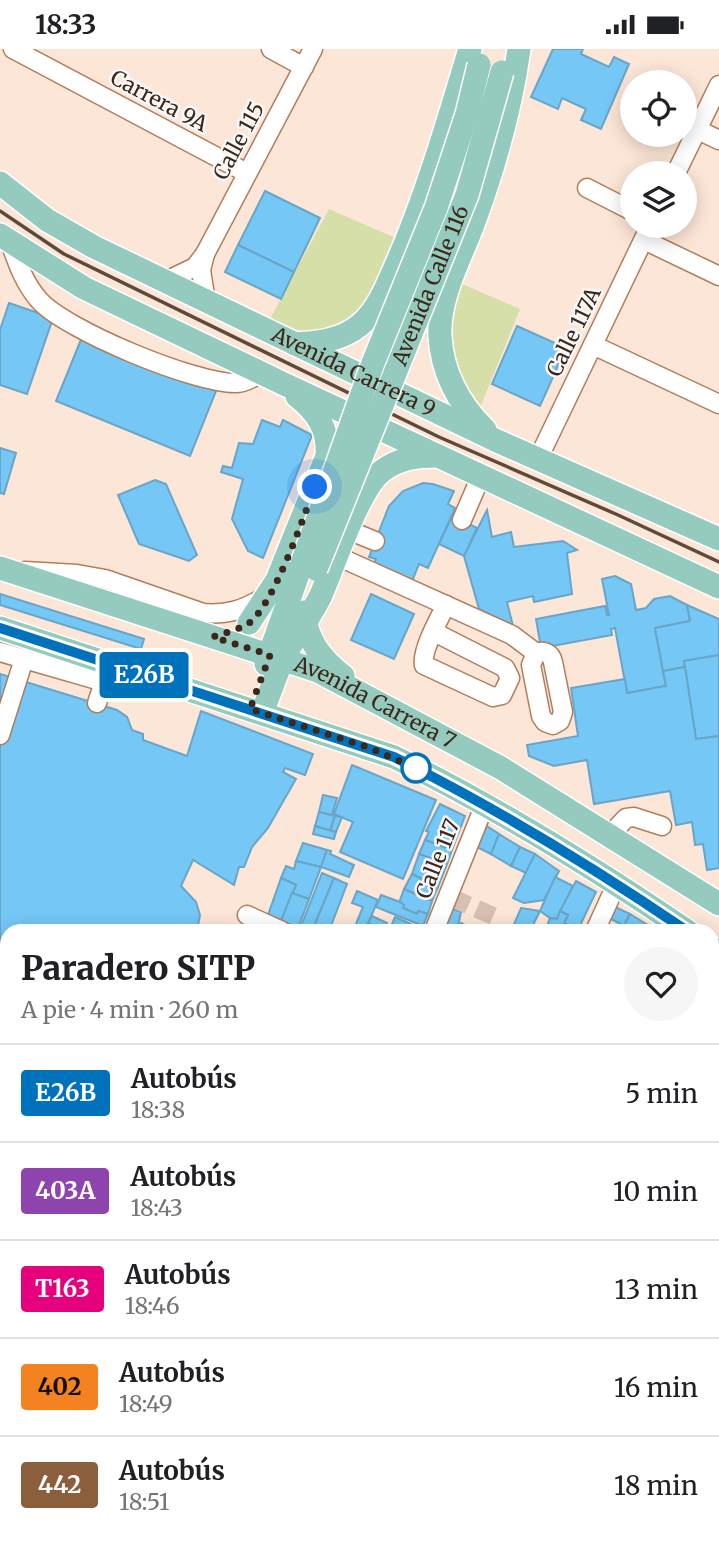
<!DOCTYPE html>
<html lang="es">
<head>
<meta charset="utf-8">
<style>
	:root { --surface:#fff; --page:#f6f6f6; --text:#202124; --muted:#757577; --line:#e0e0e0 }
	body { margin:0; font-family:Merriweather,serif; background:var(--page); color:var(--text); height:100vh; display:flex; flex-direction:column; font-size:26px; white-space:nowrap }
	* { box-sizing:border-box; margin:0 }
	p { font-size:23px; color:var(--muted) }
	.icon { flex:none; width:38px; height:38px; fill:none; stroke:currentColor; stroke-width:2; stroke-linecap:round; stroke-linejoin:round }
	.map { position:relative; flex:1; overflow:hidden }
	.panel { position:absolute; left:0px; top:875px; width:719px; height:623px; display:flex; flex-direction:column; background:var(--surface); border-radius:21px 21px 0 0; box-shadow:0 4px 18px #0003 }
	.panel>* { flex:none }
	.badge { padding:0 14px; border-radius:5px; font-size:24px; line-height:46px }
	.controls { position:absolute; left:620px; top:21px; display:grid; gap:14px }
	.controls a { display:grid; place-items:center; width:77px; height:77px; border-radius:50%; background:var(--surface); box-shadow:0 4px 18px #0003; font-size:35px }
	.you { position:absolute; width:35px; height:35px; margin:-18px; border:5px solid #fff; border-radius:50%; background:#1a73e8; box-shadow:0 0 0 10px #1a73e833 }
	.map>.badge { position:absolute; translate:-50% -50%; box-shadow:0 0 0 4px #fff }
	.round { display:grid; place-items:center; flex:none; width:74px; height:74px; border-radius:37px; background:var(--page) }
	.head { display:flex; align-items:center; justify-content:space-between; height:119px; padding:0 21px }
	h1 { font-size:33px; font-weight:800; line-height:52px }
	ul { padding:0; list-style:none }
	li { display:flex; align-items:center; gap:21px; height:98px; padding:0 21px; border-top:2px solid var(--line) }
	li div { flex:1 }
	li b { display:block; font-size:26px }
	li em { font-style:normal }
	li .badge { min-width:77px; font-weight:700; text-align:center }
	.status { display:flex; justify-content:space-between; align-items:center; height:49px; padding:0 35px; background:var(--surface); direction:ltr }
	.status svg { height:19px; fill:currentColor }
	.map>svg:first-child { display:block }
	.green { fill:#d7dfa9 }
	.building { fill:#75c7f5; stroke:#69a5c7; stroke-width:2 }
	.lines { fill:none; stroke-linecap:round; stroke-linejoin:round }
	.minor-tunnel { stroke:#d6c0b1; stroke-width:18; stroke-dasharray:18 9; stroke-linecap:butt }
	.minor-casing { stroke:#b17e5b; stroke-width:21 }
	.major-casing { stroke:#fff; stroke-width:26 }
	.minor { stroke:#fff; stroke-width:18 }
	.major { stroke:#95cbbe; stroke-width:23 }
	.rail { stroke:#5e493a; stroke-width:3.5 }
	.major-bridge-casing { stroke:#fff; stroke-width:26; stroke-linecap:butt }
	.major-bridge { stroke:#95cbbe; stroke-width:23 }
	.line-casing { stroke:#fff; stroke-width:16 }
	.line { stroke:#0072bc; stroke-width:10 }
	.walk { stroke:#3c2719; stroke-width:7; stroke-dasharray:0 12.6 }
	.stop-dot { fill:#fff; stroke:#0072bc; stroke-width:3.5 }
	.labels { text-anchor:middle; stroke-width:5; stroke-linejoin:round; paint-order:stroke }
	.street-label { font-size:21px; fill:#3c2719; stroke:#f8f8f8 }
</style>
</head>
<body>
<div class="status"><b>18:33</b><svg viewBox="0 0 49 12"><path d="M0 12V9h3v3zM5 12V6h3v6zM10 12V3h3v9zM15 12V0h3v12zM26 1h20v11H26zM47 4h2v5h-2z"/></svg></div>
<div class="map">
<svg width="719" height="1498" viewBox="0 0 719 1498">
	<rect width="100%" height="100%" fill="#fce6d7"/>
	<g class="green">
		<path d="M329,160L398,190C391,207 387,226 378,241C363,267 325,289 295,280C287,278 278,273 270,270Z"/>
		<polygon points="460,234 520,260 480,359 460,326 450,288"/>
	</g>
	<g class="building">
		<polygon points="553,0 583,0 581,5 609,18 614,8 629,15 601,80 581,71 586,60 562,49 558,60 531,48"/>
		<polygon points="265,142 320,169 294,223 238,196"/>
		<polygon points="238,196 294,223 281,250 225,223"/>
		<polygon points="9,254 53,269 27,345 0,336 0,281"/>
		<polygon points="517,277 566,299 540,357 492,335"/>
		<polygon points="82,288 216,342 190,407 56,352"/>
		<polygon points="262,371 280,378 283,371 312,386 263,509 248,502 232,470 243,430 221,423 223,417 232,419 239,394 253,395"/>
		<polygon points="0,399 16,404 4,445 0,444"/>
		<polygon points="155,431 166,435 197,506 189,512 139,495 118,446"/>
		<polygon points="423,434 433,435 454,442 448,455 455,459 428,519 419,515 411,535 372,519 376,510 369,508 389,457 403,442"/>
		<polygon points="487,461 492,488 511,483 514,498 563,492 577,501 567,504 572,545 534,553 533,547 507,553 513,577 479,560 464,507"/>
		<polygon points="452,467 477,479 464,507 439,495"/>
		<polygon points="615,527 631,535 636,561 646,559 654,550 670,547 687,556 690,572 655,579 666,637 627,644 615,579 611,580 612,586 541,599 536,570 605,557 607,566 609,566 602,530"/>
		<polygon points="0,545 144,590 141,600 0,556"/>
		<polygon points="371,545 414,565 394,610 351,591"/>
		<polygon points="687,556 719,570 719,606 684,612 685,618 663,622 655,579 690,572"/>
		<polygon points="719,606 719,687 696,690 684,612"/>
		<polygon points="685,618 696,690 719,687 719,819 707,821 703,795 695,796 692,773 676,776 670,742 594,755 587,711 554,717 529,707 527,696 578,687 571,639 625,630 627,644 666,637 663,622"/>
		<polygon points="0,625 117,661 127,668 132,681 143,685 143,691 187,707 201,662 313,705 305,726 285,719 283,723 296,730 268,779 252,798 244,818 239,818 234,836 193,811 181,837 196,853 200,866 197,882 7,882 7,949 0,946"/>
		<polygon points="352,716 436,751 403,830 340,803 353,773 334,765"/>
		<polygon points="323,746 337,749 332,766 319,763"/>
		<polygon points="440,755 465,767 452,801 425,791 429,783 426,782"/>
		<polygon points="319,763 335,767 330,782 315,777"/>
		<polygon points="335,767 342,768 336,783 330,782"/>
		<polygon points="482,774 499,785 491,805 471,795"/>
		<polygon points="315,777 336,783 334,790 313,785"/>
		<polygon points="499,785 520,798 511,817 491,805"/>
		<polygon points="425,791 452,801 447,815 419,805"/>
		<polygon points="303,794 327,801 321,818 296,812"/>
		<polygon points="520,798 535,805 526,824 511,817"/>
		<polygon points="327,801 331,802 330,805 354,816 349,828 321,818"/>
		<polygon points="419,805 447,815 438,838 412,825"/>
		<polygon points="535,805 559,822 544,851 524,854 513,849"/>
		<polygon points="296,812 321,818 309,850 292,844 296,836 281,829 286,817 294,820"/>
		<polygon points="322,824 334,829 312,882 304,882 300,880"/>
		<polygon points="412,825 438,838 432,852 404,840"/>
		<polygon points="555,828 573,837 557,870 550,869 540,862"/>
		<polygon points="281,829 296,836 281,872 268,866"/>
		<polygon points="334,829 347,835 329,882 312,882"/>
		<polygon points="576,832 596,843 578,881 564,874 568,866 560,862"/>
		<polygon points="404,840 432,852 428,865 418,862 417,865 403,859 404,856 399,854"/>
		<polygon points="357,842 378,851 365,882 353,882 363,858 352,854"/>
		<polygon points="292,844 309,850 298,879 281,872"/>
		<polygon points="381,846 400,853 404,856 403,859 417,865 418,862 428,865 423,877 376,858"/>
		<polygon points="448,858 461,863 457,882 438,882"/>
		<polygon points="615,858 630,865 624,877 609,869"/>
		<polygon points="521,859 540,862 530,882 511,882"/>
		<polygon points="560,862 568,866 564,874 578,882 545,882 550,869 557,870"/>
		<polygon points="630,865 656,881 656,882 621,882"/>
		<polygon points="372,867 387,874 384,882 368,874"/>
		<polygon points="395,868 422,880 421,882 389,882"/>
		<polygon points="461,874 476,882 457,882"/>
		<polygon points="719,985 719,1064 717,1068 712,1065 712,1002"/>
		<polygon points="719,1064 719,1095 712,1092 712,1077"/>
		<polygon points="4,1069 7,1070 7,1098 2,1097 0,1103 0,1079"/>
		<polygon points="712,1177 719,1180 719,1197 712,1212"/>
		<polygon points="719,1197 719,1247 712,1244 712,1212"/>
		<polygon points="712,1262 719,1264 719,1291 712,1309 712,1286 719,1273 712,1270"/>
		<polygon points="712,1262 719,1264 719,1291 712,1309"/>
		<polygon points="712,1331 719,1333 719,1365 712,1362"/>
		<polygon points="712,1362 719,1365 716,1379 712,1377"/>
		<polygon points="716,1437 719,1439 719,1459 712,1456 712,1447"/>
		<polygon points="254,1491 324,1491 329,1493 327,1498 260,1498 252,1495"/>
		<polygon points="387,1491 447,1491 450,1492 447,1498 404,1498"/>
	</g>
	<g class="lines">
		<polyline class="minor-tunnel" points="452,849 500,870"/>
		<defs>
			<g id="minor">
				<polyline points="13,0 247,124"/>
				<polyline points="271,0 304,18"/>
				<polyline points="698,81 719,91"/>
				<polyline points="676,124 719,36"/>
				<polyline points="587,139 632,162"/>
				<polyline points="644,191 719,227"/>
				<path d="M10,193C17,213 24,234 39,251C65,281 196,335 236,334C245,334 254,328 261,324"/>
				<polyline points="205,205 201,221 206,253"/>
				<polyline points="164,233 195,218 205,205 313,0"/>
				<polyline points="593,296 719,355"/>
				<polyline points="538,410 650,177"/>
				<polyline points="462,471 481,427"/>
				<polyline points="348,481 375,492"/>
				<path d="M337,507L512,586L536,604C544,601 551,604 553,613L563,663L560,672L553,676L545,673L541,667L531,616L536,604"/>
				<path d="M25,522L77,525L105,530L203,564C228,566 242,561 263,549"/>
				<path d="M434,583L505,619L510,629L502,646L493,648L424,616C421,602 439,570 446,556"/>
				<polyline points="0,603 104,633 144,626"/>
				<polyline points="97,654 104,633"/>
				<polyline points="0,686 24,610"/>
				<polyline points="610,786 626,769 634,768 662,777"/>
				<polyline points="247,866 282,882"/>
				<polyline points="434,882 485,755"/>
				<polyline points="595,882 616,836"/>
				<polyline points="0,971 7,973"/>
				<polyline points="712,981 719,963"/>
				<polyline points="712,1098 719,1102"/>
				<polyline points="0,1196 7,1198"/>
				<polyline points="712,1252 719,1255"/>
				<polyline points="0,1373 7,1367"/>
				<polyline points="712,1427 719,1409"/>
				<polyline points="712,1468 719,1471"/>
				<polyline points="53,1491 53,1498"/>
				<polyline points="193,1491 193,1498"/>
				<polyline points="470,1498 473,1491"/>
				<polyline points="529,1498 532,1491"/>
				<polyline points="683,1498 686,1491"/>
			</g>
			<g id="major">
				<path id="s1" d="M0,134L47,171L94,198L495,391L719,490"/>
				<polyline points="0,186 84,239 284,335 719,538"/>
				<path d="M295,295C318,294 342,291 360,276C379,260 388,234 398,212C428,143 448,72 470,0"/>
				<path d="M485,381C460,356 442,324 440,287C438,247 462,207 475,170C495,115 511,59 519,0"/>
				<path id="s2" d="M0,519L318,622L501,719L719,855"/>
				<path d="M304,563C307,592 321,610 343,627"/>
				<path d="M249,574L277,531L327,407C329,380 317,363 297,347"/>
				<path d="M0,579L394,708C496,758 593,818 687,882"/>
				<path d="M282,610C295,589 310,568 321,546C334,516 359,439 382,422C399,409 418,407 438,407"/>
				<polyline points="266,615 301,517"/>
				<polyline points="262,664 287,598"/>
				<polyline points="712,899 719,904"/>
			</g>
		</defs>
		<use href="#minor" class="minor-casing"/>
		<use href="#major" class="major-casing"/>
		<use href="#minor" class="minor"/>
		<use href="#major" class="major"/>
		<polyline class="rail" points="0,162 64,205 439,388 618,466 719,513"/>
		<defs>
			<g id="major-bridge">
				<polyline points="301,517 373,314 436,159 467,65 479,16"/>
				<path id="s3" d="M316,520L467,146L502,23"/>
			</g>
		</defs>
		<use href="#major-bridge" class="major-bridge-casing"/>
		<use href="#major-bridge" class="major-bridge"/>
	</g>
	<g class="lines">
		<defs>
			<path id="line" d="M0,579L394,708C496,759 593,818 687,882"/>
		</defs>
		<use href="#line" class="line-casing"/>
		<use href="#line" class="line"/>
		<path class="walk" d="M315,438C303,469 274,555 249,574C239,581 224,584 213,588L270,606L250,660L367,698L416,719"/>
	</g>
	<circle class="stop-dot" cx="416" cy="719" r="14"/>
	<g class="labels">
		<g class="street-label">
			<text transform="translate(159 52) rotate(28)" y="7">Carrera 9A</text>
			<text transform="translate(239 92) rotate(-62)" y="7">Calle 115</text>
			<text dy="7" stroke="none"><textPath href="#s3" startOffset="306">Avenida Calle 116</textPath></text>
			<text transform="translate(574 283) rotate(-64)" y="7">Calle 117A</text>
			<text dy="7" stroke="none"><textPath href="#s1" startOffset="402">Avenida Carrera 9</textPath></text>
			<text dy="7" stroke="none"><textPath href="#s2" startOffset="399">Avenida Carrera 7</textPath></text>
			<text transform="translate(438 810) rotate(-68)" y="7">Calle 117</text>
		</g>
	</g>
</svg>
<div class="controls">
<a><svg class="icon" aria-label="locate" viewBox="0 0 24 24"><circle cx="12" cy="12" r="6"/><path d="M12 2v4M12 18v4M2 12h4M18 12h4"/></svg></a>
<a><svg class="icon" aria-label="layers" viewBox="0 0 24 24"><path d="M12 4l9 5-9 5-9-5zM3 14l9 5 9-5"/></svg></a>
</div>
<div class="you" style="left:315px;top:438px"></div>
<b class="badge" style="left:144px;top:626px;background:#0072bc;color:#fff">E26B</b>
<section class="panel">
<div class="head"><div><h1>Paradero SITP</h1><p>A pie · 4 min · 260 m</p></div><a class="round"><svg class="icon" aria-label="heart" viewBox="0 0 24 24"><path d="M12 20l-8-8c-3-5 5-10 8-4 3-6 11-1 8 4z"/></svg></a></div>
<ul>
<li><span class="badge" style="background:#0072bc;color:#fff">E26B</span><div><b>Autobús</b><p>18:38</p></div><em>5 min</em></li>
<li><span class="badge" style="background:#8e44ad;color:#fff">403A</span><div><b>Autobús</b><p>18:43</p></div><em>10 min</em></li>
<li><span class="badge" style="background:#e6007e;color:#fff">T163</span><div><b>Autobús</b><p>18:46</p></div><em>13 min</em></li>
<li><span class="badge" style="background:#f58220;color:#111">402</span><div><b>Autobús</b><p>18:49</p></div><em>16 min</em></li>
<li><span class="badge" style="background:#8b5e3c;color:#fff">442</span><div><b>Autobús</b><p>18:51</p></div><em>18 min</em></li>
</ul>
</section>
</div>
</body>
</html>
